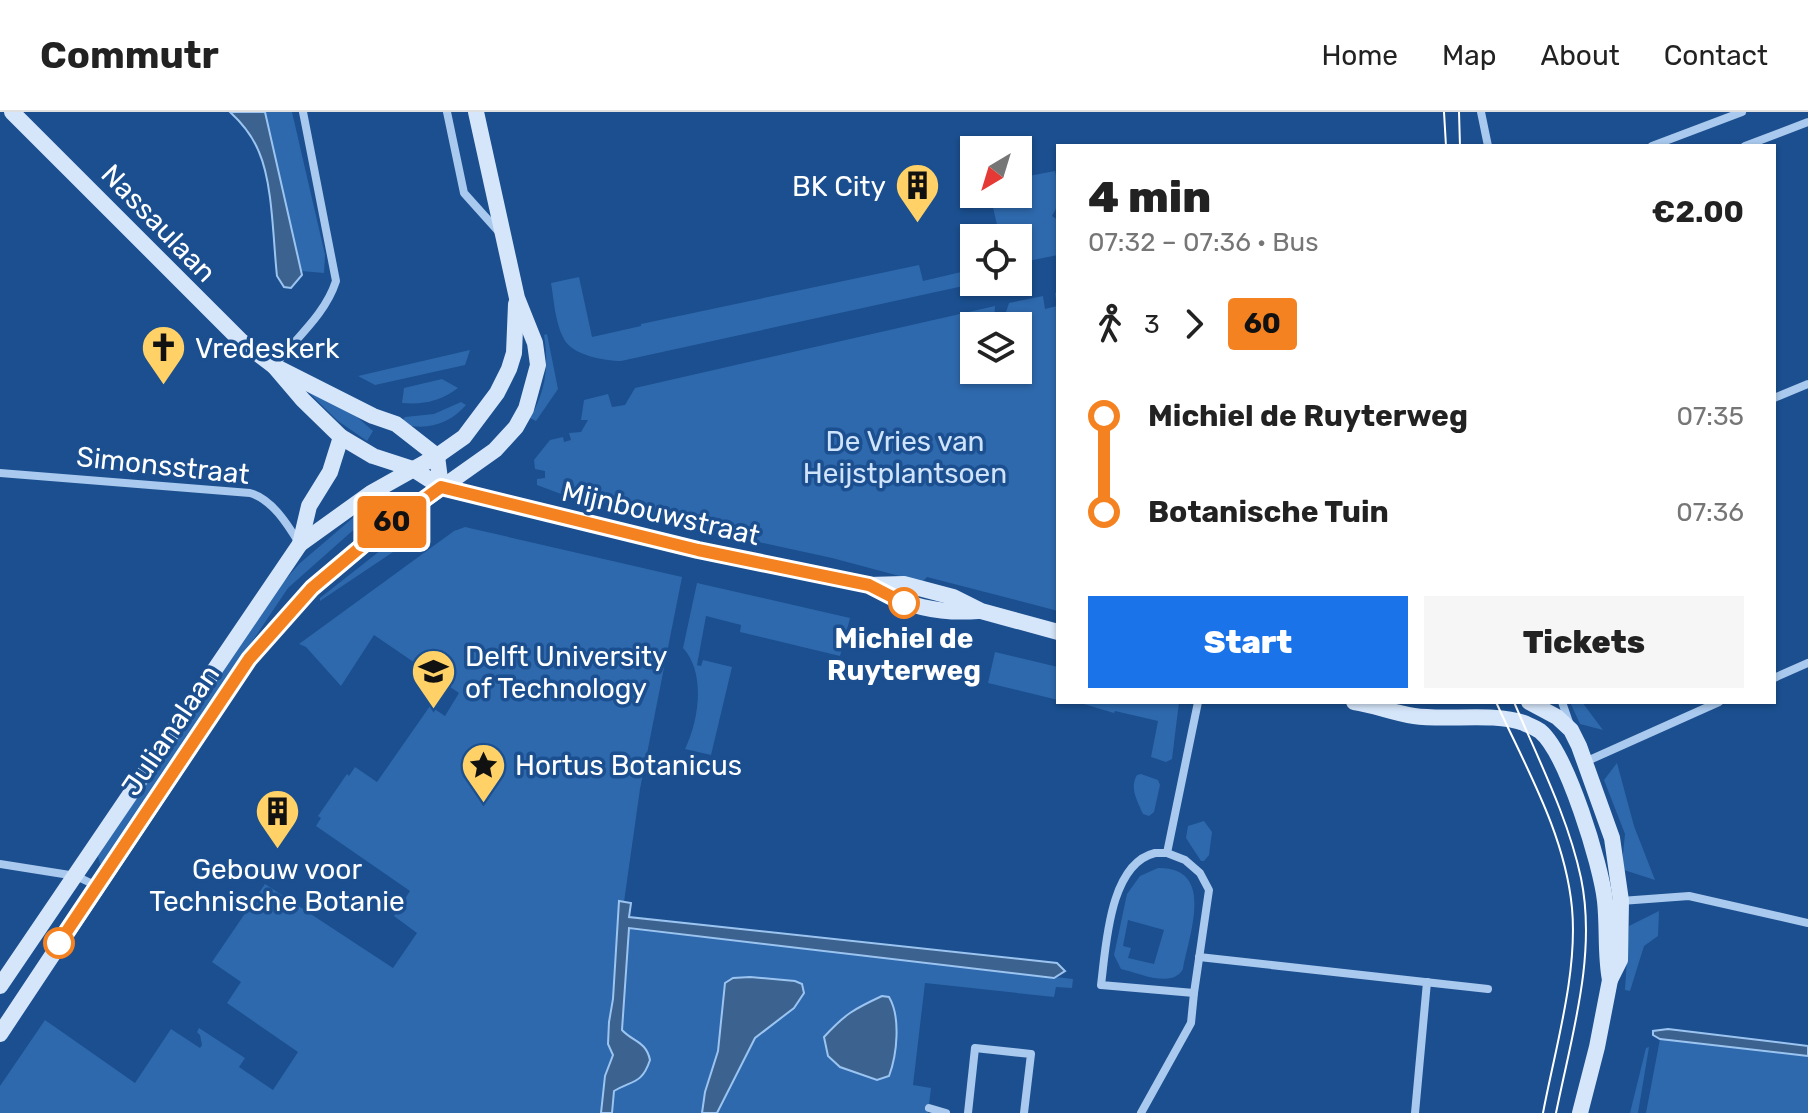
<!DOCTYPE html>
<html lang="en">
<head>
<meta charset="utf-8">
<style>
	:root { --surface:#fff; --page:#f6f6f6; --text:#222; --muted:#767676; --line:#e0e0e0; --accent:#1a73e8 }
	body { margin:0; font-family:Rubik,sans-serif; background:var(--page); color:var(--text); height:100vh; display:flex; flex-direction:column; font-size:30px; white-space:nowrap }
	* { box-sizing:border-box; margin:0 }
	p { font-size:26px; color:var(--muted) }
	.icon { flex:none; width:44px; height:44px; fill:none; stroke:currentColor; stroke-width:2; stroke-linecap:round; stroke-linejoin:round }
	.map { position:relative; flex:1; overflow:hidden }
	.drawer { position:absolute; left:1056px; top:32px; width:720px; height:560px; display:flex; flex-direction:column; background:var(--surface); border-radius:0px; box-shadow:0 2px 6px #0004 }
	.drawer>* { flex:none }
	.badge { padding:0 16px; border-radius:6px; font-size:28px; line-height:52px }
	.needle { width:52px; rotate:218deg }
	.buttons { position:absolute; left:960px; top:24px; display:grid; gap:16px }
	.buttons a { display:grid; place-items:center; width:72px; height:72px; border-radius:0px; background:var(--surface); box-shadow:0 2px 6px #0004; font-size:40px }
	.map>.badge { position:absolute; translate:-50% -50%; box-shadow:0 0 0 4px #fff }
	.legs { display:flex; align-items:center; gap:12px; height:88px; padding:0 32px; font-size:26px }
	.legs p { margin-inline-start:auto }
	.headline { display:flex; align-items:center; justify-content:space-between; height:136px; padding:0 32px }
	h1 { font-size:44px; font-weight:800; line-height:60px }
	.cta { display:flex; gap:16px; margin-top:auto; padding:16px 32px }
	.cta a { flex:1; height:92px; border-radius:0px; background:var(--accent); color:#fff; font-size:32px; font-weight:800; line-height:92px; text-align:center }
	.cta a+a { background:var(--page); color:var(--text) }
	ul { padding:0 32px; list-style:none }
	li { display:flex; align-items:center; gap:28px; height:96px; font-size:30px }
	li i { display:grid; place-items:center; width:12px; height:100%; margin:0 10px; background:currentColor }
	li i::after { content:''; width:20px; height:20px; margin:-10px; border:6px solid; border-radius:50%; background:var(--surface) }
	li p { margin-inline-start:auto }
	li:first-child i { background:linear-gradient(#0000 50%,currentColor 0) }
	li:last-child i { background:linear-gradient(currentColor 50%,#0000 0) }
	header { display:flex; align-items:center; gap:48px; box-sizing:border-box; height:112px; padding:0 40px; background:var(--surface); border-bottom:2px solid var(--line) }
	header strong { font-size:38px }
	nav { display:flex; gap:44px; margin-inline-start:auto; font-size:28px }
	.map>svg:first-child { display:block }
	.green { fill:#2e69ad; fill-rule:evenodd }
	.water { fill:#3c6290; stroke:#9cc4f0; stroke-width:2 }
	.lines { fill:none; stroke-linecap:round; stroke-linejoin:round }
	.street { stroke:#a9c9ee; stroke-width:8 }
	.secondary { stroke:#d6e6fa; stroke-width:16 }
	.tram { stroke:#fff; stroke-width:2 }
	.line-1-casing { stroke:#fff; stroke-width:18 }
	.line-1 { stroke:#f58220; stroke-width:12 }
	.stop-1-dot { fill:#fff; stroke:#f58220; stroke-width:4 }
	.labels { text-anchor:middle; stroke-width:7; stroke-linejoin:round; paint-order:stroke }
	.poi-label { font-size:28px; fill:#fff; stroke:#1b4f8f; text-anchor:start }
	.street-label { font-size:28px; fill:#fff; stroke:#1b4f8f }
	.park-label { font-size:28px; fill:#cfe3fa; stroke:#1b4f8f }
	.stop-label { font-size:28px; font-weight:bold; fill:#fff; stroke:#1b4f8f }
</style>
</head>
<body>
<header>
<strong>Commutr</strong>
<nav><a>Home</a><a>Map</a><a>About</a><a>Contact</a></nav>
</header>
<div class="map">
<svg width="1808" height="1001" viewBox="0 0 1808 1001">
	<rect width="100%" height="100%" fill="#1b4f8f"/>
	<g class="green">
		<polygon points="265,0 292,0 325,143 324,161 301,159"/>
		<path d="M1055,59C1059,74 1061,91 1052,104L1058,108V143L1018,151V126H1000L990,82H1018V66Z"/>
		<path d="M919,153L923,169L974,157V170L977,171L621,249C604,249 572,243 564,227C555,211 554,188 551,171L579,165L592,225L641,214V212Z"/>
		<path d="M1055,181H1058V499L927,465L922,470L832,446L653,407V402L570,382L569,385L537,373V367L545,366V359L535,357L534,348L550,328L563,325L564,330L571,328L569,321L581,320L588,308H581L584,288L608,282L612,295L625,293L635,276L995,194L994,209L1004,206L1009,191L1043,184L1045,197L1057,194ZM974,214H1018V258H974Z"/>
		<path d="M547,222L558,277L536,309L530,306C546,279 549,254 544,223Z"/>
		<polygon points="470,238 465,253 375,273 358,264"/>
		<path d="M442,267L458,276C441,289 423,293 402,291L404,276Z"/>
		<polygon points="301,273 357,305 373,319 367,329 338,309"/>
		<path d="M461,290L466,293C450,312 424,320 400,311L405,305L434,302Z"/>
		<polygon points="362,398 368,405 288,476 104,751 100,752 98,744 273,482 299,452"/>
		<polygon points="465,415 682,465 640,677 621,811 692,824 1073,867 1072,876 1056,875 1054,885 925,871 913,973 931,976 928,1001 0,1001 0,974 45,908 135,971 171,917 200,936 202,933 200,923 197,920 199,916 245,946 239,955 273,978 298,940 227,891 241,870 212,850 265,772 393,856 417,821 394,804 410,779 316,714 321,706 318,704 347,662 349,664 355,655 377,670 430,594 445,604 459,581 374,523 341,574 306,535 299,532 454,419"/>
		<polygon points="390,431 396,438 320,489 320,486"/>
		<path d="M697,471L850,506L840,544L740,520L741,513L706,504L697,553L701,554L703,548L732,555L711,643L685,637C699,608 706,561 683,536Z"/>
		<polygon points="995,540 1058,555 1058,588 988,571"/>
		<polygon points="1077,590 1179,590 1172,647 1166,650 1151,645 1158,609 1115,599 1114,601"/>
		<polygon points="1570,590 1582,590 1603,618 1580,612"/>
		<polygon points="1617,651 1634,714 1655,768 1624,758 1622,752 1625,722 1604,668"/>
		<path d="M1141,662L1158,668L1160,673L1154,700L1149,704L1143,702C1138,690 1129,676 1137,663Z"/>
		<polygon points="1204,709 1212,720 1209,743 1204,749 1201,749 1186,726 1188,714"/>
		<path d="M1158,756C1216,755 1189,823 1183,857C1172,877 1139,861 1121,857L1114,843L1127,782L1140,764ZM1128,808L1164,818L1154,852L1128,846L1131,836L1123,834Z"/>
		<polygon points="1659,799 1658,824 1644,834 1630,879 1625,878 1629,814"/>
		<polygon points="1660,927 1808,944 1808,1001 1646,1001"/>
		<polygon points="1649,935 1638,1001 1630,1001 1646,936"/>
	</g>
	<g class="water">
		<path d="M230,0H265L302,163L291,176L284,175L277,164C273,129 273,72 259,40C253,25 242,11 230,0Z"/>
		<path d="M619,789L631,791L629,805L1057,851L1065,859L1054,866L629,816L622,918C633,930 646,929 650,948C642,972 633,968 614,979L612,1001H601L605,964L613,943L608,932L609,910L613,887Z"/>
		<polygon points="750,865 795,869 802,872 804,881 794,896 755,926 717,1001 702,1001 705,980 718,939 725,871 733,866"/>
		<path d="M882,884L889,885C901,905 897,943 889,964L877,968L840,955L828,944L824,925C845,902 854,897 882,884Z"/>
		<polygon points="1668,917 1808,934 1808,944 1660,927 1653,923 1653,919"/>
	</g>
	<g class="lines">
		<g class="street">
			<polyline points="447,0 464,81 499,120"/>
			<polyline points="1481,0 1488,34"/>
			<polyline points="1652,34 1742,0"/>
			<polyline points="1745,34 1808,10"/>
			<path d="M274,254C296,226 325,203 336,169L303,0"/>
			<polyline points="1774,286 1808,272"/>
			<path d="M0,361L250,381C272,387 288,413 299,431"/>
			<polyline points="1774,566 1808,551"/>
			<polyline points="1562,590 1570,613"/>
			<polyline points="1585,650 1719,590"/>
			<path d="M1155,741H1167L1185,748L1200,761L1209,778L1194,881L1101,873C1106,835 1109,752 1155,741Z"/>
			<polyline points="1167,741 1198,590"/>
			<polyline points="0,752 76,764 97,774"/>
			<polyline points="1621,789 1689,784 1808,811"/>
			<polyline points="1199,845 1488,877"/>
			<polyline points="929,996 946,1001"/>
			<polyline points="968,1001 975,936 1031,942 1024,1001"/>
			<polyline points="1141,1001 1191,911 1194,881"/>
			<polyline points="1415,1001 1427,870"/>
		</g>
		<g class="secondary">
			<polyline points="12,0 241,229 274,254 373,304 396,312 437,344 441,375"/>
			<polyline points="274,254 303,288 341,325 373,344 413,357 441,375 698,438 869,473 904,472 953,485 981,499 1058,520"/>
			<polyline points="300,432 371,381 437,344 464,325 497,281 509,257 514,241 516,192"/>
			<path d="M871,474C905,494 938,502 978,499"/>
			<path d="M1354,590C1375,593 1393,601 1414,604C1446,609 1493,600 1524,611C1528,613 1536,616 1540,619C1567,641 1601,753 1605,789C1608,816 1605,842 1610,868"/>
			<polyline points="1529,590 1557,605 1571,618 1579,634 1612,726 1621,789 1620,848 1610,868 1597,935 1580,1001"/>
			<polyline points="0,874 300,432 309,394 330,360 341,325"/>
			<polyline points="0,922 249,547 312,476 375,423 495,338 516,315 526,297 538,253 535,231 517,186 476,0"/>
		</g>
		<g class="tram">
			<polyline points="1444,0 1446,34"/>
			<polyline points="1459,0 1460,34"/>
			<path d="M1496,590C1526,656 1565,722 1572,796C1578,861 1555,937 1543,1001"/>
			<path d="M1514,590C1538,647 1568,705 1581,766C1597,843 1571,926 1556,1001"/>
		</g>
	</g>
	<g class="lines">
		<defs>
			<polyline id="line-1" points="59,831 249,547 312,476 375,423 441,375 698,438 869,473 904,491"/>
		</defs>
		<use href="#line-1" class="line-1-casing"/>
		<use href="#line-1" class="line-1"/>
	</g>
	<defs>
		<symbol id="building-pin" viewBox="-11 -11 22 30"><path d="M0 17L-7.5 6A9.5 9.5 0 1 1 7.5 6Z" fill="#ffd166" stroke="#1b4f8f"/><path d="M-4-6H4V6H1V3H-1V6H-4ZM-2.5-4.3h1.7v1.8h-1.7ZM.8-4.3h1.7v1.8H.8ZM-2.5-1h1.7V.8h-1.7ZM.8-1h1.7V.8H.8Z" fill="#111"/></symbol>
		<symbol id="church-pin" viewBox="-11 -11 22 30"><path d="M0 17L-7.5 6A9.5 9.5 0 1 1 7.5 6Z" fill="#ffd166" stroke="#1b4f8f"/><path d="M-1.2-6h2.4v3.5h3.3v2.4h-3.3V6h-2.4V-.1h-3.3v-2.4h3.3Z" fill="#111"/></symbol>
		<symbol id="university-pin" viewBox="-11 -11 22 30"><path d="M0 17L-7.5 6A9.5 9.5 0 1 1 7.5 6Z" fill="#ffd166" stroke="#1b4f8f"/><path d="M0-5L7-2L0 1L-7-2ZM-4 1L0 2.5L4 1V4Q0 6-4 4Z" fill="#111"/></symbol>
		<symbol id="sight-pin" viewBox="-11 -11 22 30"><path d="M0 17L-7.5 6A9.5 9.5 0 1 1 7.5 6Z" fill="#ffd166" stroke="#1b4f8f"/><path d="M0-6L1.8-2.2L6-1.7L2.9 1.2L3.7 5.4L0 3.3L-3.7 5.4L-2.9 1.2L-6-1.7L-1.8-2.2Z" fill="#111"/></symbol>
	</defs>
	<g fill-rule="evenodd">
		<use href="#building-pin" x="892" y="48" width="51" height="69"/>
		<use href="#church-pin" x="138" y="210" width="51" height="69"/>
		<use href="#university-pin" x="408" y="534" width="51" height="69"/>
		<use href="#sight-pin" x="458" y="628" width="51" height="69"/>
		<use href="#building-pin" x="252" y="674" width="51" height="69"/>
	</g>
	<g class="stop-1-dot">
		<circle cx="904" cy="491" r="14"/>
		<circle cx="59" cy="831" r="14"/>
	</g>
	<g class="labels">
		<g class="poi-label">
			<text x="886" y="84" text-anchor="end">BK City</text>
			<text x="195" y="246">Vredeskerk</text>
			<text x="465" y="554">Delft University<tspan x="465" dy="32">of Technology</tspan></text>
			<text x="515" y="663">Hortus Botanicus</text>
			<text x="277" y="767" text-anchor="middle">Gebouw voor<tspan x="277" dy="32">Technische Botanie</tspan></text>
		</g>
		<g class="street-label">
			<text transform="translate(159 111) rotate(46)" y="10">Nassaulaan</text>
			<text transform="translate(163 353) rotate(6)" y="10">Simonsstraat</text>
			<text transform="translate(661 401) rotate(13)" y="10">Mijnbouwstraat</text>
			<text transform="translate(170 618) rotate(-56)" y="10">Julianalaan</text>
		</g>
		<g class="park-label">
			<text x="905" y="339">De Vries van<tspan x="905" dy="32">Heijstplantsoen</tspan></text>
		</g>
		<g class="stop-label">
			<text x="904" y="536">Michiel de<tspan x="904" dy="32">Ruyterweg</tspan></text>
		</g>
	</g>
</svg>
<div class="buttons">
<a><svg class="needle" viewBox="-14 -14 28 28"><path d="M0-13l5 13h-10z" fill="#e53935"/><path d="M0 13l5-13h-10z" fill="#767676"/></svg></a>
<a><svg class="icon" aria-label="locate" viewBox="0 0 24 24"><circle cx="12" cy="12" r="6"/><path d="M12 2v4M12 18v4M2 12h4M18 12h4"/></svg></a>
<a><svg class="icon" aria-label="layers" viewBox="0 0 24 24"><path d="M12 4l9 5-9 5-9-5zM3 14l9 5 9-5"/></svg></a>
</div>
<b class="badge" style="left:392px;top:410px;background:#f58220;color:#111">60</b>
<section class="drawer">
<div class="headline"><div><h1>4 min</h1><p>07:32 – 07:36 · Bus</p></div><b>€2.00</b></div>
<div class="legs"><svg class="icon" aria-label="walk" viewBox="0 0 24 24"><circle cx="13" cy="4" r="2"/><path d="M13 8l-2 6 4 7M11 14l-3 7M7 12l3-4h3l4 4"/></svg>3<svg class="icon" aria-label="forward" viewBox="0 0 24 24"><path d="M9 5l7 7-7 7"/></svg><b class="badge" style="background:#f58220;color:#111">60</b></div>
<ul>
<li><i style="color:#f58220"></i><b>Michiel de Ruyterweg</b><p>07:35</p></li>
<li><i style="color:#f58220"></i><b>Botanische Tuin</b><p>07:36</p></li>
</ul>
<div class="cta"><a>Start</a><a>Tickets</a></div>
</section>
</div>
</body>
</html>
